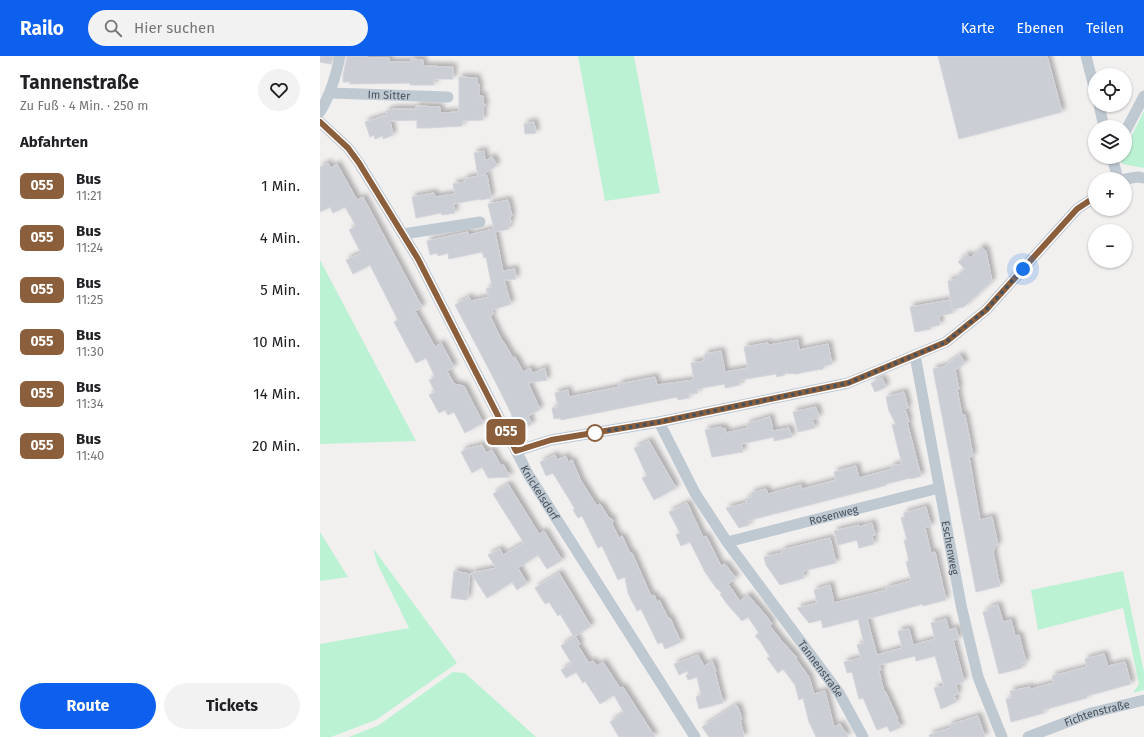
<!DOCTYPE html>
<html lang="de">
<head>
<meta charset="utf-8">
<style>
	:root { --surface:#fff; --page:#f2f2f2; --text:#202124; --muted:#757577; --accent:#0d60ee }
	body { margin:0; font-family:"Fira Sans",sans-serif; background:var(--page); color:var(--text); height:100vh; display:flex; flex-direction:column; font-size:15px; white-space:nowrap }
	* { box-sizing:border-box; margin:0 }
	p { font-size:13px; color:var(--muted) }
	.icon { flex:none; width:22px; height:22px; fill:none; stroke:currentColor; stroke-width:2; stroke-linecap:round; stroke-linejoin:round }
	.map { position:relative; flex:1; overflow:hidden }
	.sheet { display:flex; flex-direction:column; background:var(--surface); width:320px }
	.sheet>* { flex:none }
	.badge { padding:0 8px; border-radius:6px; font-size:14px; line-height:26px }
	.controls { position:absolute; left:768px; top:12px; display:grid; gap:8px }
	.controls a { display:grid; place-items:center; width:44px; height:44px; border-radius:50%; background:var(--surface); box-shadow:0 1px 3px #0004; font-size:20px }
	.you { position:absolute; width:20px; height:20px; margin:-10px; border:3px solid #fff; border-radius:50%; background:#1a73e8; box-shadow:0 0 0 6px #1a73e833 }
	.map>.badge { position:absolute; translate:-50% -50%; box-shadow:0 0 0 2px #fff }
	h2 { padding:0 20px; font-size:15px; line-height:36px }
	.round { display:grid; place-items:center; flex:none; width:42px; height:42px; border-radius:21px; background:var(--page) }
	.head { display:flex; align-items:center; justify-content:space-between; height:68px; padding:0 20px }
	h1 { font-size:19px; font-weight:700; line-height:30px }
	.action { display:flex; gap:8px; margin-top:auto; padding:8px 20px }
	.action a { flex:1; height:46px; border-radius:24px; background:var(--accent); color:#fff; font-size:16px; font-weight:700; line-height:46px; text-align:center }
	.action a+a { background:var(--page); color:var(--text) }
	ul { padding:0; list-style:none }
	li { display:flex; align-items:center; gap:12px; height:52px; padding:0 20px }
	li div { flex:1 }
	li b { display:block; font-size:15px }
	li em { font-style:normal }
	li .badge { min-width:44px; font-weight:700; text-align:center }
	header { display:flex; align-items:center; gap:24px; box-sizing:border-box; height:56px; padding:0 20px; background:var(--accent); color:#fff }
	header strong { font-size:19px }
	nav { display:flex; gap:22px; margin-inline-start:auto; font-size:14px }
	.search { width:280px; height:36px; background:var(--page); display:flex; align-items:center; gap:10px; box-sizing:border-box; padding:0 14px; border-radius:22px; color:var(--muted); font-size:15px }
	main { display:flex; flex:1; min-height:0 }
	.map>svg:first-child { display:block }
	.green { fill:#bbf2d4 }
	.building { fill:#cbced4; stroke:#d3d5db; filter:url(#shadow) }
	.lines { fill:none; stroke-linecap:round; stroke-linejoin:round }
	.street { stroke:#bfc9d2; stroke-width:11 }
	.line-casing { stroke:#fff; stroke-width:9 }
	.line { stroke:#8b5e3c; stroke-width:6 }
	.walk { stroke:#46515e; stroke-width:4; stroke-dasharray:0 7.2 }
	.stop-dot { fill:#fff; stroke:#8b5e3c; stroke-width:2 }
	.labels { text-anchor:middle; stroke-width:3; stroke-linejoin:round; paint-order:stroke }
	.street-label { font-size:11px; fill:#46515e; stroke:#fff }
</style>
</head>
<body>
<header>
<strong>Railo</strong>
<div class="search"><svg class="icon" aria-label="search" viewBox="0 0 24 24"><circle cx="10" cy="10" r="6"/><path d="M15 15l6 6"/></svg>Hier suchen</div>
<nav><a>Karte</a><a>Ebenen</a><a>Teilen</a></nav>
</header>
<main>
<section class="sheet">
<div class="head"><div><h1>Tannenstraße</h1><p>Zu Fuß · 4 Min. · 250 m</p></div><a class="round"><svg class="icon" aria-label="heart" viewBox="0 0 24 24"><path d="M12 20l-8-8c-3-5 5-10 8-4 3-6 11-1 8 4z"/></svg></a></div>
<h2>Abfahrten</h2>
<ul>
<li><span class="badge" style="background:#8b5e3c;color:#fff">055</span><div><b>Bus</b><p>11:21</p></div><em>1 Min.</em></li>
<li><span class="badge" style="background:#8b5e3c;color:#fff">055</span><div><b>Bus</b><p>11:24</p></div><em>4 Min.</em></li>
<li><span class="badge" style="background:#8b5e3c;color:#fff">055</span><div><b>Bus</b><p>11:25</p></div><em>5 Min.</em></li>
<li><span class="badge" style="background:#8b5e3c;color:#fff">055</span><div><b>Bus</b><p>11:30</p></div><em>10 Min.</em></li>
<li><span class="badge" style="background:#8b5e3c;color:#fff">055</span><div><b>Bus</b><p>11:34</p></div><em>14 Min.</em></li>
<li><span class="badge" style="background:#8b5e3c;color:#fff">055</span><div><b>Bus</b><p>11:40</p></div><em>20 Min.</em></li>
</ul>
<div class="action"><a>Route</a><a>Tickets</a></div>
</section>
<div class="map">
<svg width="824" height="681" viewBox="0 0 824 681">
	<defs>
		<filter id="shadow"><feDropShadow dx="3.5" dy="-3.5" stdDeviation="2" flood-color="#0004"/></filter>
	</defs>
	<rect width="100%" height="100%" fill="#f2efef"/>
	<g class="green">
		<polygon points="258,0 314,0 340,137 285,145"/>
		<polygon points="824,55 824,112 803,108 800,104 801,101 805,101 805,93"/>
		<polygon points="0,204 96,385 0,388"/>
		<polygon points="0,476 28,521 0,525"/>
		<polygon points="53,492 137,607 56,664 11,681 0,681 0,588 89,572 57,507"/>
		<polygon points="803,515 824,616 824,634 813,637 819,628 803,552 718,574 711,534"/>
		<polygon points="133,616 145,617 216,681 29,681 59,669"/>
	</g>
	<g class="building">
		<polygon points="0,0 13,0 11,8 0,6"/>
		<polygon points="27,0 48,1 48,2 69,2 69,6 91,6 91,3 103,4 103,10 133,11 133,23 114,23 114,29 90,29 90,27 30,28 30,26 23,26 23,20"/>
		<polygon points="618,0 727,0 742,56 639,83"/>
		<polygon points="139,21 157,22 157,28 159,28 159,40 163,40 163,46 166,49 163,52 163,64 142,65 142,70 107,72 97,72 97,64 70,65 73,79 63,83 63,80 55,83 54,79 50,81 45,66 67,59 66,55 74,53 96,53 96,50 120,51 120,57 139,56"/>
		<polygon points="214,66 216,77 205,78 204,68"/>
		<polygon points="164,95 165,105 172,101 177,109 161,120 167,119 171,142 160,144 160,143 133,148 135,157 122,159 121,157 96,162 92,141 114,137 115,141 135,138 133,128 145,126 144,123 158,120 154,97"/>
		<polygon points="8,107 11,112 17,108 37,144 43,141 102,251 95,255 115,291 121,287 134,311 127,315 134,328 144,330 163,367 145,377 134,356 128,359 125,354 119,357 109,339 115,336 109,324 115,321 106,302 96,307 74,266 78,264 50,209 33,218 26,204 41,197 29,174 36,170 25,151 13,157 10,151 0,156 0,111"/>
		<polygon points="188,144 192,160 190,161 191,167 188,169 189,173 175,176 183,215 195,213 196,223 184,224 191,248 172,254 173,258 170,260 182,285 183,285 193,302 195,301 203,316 210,312 213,317 225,312 227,324 208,327 220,353 208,360 212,368 200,374 195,364 194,365 190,355 175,325 135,249 149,241 151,245 169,241 166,233 172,231 166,201 164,202 162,196 129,203 128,197 118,200 117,197 110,199 107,185 148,176 149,179 174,173 168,148"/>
		<polygon points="662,191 666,195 672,225 644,251 632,253 628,225 634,224 645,213 638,206 647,198 650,202"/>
		<polygon points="630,244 633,257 619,260 620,269 610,271 611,273 595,276 590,251"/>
		<polygon points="478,284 479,294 508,288 512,308 504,310 503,313 490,315 476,318 466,317 464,319 457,321 456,318 420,324 420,329 405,332 405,328 377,333 378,337 369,338 369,342 358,344 357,341 241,364 240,362 234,363 232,352 238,351 235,337 248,334 249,341 299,331 299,328 335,321 337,329 374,324 371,307 384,305 385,298 401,295 405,316 428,312 424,291 448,287 449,289"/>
		<polygon points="640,299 645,307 635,314 639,333 637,333 642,359 645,359 653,400 649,401 660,464 672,461 678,489 676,489 673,496 680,530 656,536 613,313 623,311"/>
		<polygon points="562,322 566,331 555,336 551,327"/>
		<polygon points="584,336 588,352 585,353 589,366 587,366 601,420 591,423 590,422 566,428 566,429 560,431 438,462 428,465 429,469 419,472 406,452 427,447 425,443 432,441 431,437 446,433 448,438 481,429 482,433 516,424 514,416 536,410 539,422 572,413 571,410 582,408 572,369 576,368 569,355 566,341"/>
		<polygon points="496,351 499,361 492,364 495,372 478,376 473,356"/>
		<polygon points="450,361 453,375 469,372 472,381 454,385 454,381 421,388 423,396 392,401 385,374 401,371 402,373 405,372 406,377 428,372 427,368"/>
		<polygon points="329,385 356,432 334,444 322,422 327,420 314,392"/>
		<polygon points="162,389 166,397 172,394 181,410 183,408 190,421 168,422 162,411 152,417 141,396 146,393"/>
		<polygon points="235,399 237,404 246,400 248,406 252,404 261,425 277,450 280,448 289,462 293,464 292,468 299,482 302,480 310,497 312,497 331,540 334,539 337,546 339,544 348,562 350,562 361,586 345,593 342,586 338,588 321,553 317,555 308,537 305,521 298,524 282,490 278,492 262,460 258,462 253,454 255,453 233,417 226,420 220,406"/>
		<polygon points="188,428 219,478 224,475 242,504 227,513 218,499 198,512 207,527 197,534 192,526 167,542 151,517 176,512 168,499 180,493 183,499 204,487 173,438"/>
		<polygon points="367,447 383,481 386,480 401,510 405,508 416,522 408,528 420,545 428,539 447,561 452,568 450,570 460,583 477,602 476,603 489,621 494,638 505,635 514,671 520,668 528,681 496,681 489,666 483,642 479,644 475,629 463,613 458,617 447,602 450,601 440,585 435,580 439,577 428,561 422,565 407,548 400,538 402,537 396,532 385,516 370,486 361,490 356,479 360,477 349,456"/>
		<polygon points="606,451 611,470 605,472 611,497 615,496 626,544 603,550 603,548 547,563 557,599 582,592 578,575 589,573 593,589 615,583 611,567 626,563 629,574 636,572 639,583 633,584 644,625 636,629 638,638 634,639 636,646 621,653 614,632 624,630 615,600 596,605 595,600 559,609 561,614 559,615 564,636 565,635 578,663 577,664 581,671 570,676 567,670 557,674 543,642 539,643 532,616 527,617 524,606 541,602 537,589 544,587 538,563 503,572 501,564 489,567 477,552 497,547 494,534 510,529 514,547 567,534 566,532 572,530 591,525 586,506 589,505 584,484 587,484 581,462 585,461 584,457"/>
		<polygon points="552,467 555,479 552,480 554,488 539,492 537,484 518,489 514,475 539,469 539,471"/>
		<polygon points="510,482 516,507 483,515 484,522 460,529 446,509 444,501 462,497 462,494"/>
		<polygon points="134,515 150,518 147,544 131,542"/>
		<polygon points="239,517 271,570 254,581 240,558 238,560 229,546 225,548 215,532"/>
		<polygon points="678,549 683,566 691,564 695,580 699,579 706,606 701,608 702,612 679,618 663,556 668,555 668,552"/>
		<polygon points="255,580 260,588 258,590 269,607 273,605 277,610 283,606 300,632 303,631 335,681 299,681 290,666 304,657 294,639 280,648 265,625 263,627 256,616 246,622 241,614 252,608 241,590"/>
		<polygon points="784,598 788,610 805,606 811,628 767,640 767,642 723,654 724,657 691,666 686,643 692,642 690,635 710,631 711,633 734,627 732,620 767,611 765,603"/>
		<polygon points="378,599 384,610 392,605 396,615 395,616 403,647 379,653 376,641 381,639 377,621 368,624 366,619 369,618 367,615 359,619 354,608"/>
		<polygon points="416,649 416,652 418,651 422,663 420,663 424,681 389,681 382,671"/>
		<polygon points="658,660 665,681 610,681 609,679 630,672 629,669"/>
	</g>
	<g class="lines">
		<g class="street">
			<polyline points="766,0 775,35"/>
			<path id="s1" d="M10,37L128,41"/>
			<polyline points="779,49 784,71"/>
			<path d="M0,56C11,38 16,20 20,0"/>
			<path id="s2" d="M0,66L28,92L39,107L98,203L208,418L375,681"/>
			<polyline points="805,76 824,40"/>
			<polyline points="792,101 798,123"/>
			<polyline points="805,123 818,121 824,122"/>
			<polyline points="83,178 160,166"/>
			<path id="s3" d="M595,299L641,549L658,621L682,681"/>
			<path id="s4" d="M339,366L375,437L407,486L519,637L543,681"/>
			<polyline points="196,395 231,384 339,366 528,327 595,299 626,286 666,254 757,153 775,141"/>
			<path id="s5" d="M407,486L619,432"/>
			<path id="s6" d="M708,681L771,657L824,644"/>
		</g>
	</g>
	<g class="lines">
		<defs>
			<polyline id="line" points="0,66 28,92 39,107 98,203 196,395 231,384 339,366 528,327 595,299 626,286 666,254 757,153 775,141"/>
		</defs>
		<use href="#line" class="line-casing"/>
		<use href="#line" class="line"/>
		<polyline class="walk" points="275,377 339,366 528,327 626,286 666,254 703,213"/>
	</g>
	<circle class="stop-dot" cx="275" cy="377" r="8"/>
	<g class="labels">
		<g class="street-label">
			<text dy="4" stroke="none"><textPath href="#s1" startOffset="59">Im Sitter</textPath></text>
			<text dy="4" stroke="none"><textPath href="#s2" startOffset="433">Knickelsdorf</textPath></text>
			<text dy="4" stroke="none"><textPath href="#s5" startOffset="110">Rosenweg</textPath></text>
			<text dy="4" stroke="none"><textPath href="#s3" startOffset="196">Eschenweg</textPath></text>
			<text dy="4" stroke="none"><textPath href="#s4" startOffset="296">Tannenstraße</textPath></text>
			<text dy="4" stroke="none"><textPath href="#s6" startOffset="73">Fichtenstraße</textPath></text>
		</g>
	</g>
</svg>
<div class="controls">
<a><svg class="icon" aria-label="locate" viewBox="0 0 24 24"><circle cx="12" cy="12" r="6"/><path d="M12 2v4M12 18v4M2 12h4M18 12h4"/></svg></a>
<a><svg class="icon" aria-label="layers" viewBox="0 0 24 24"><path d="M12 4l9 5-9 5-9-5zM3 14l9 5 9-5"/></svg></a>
<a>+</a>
<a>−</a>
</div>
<div class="you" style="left:703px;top:213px"></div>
<b class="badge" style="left:186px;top:376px;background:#8b5e3c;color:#fff">055</b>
</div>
</main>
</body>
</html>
